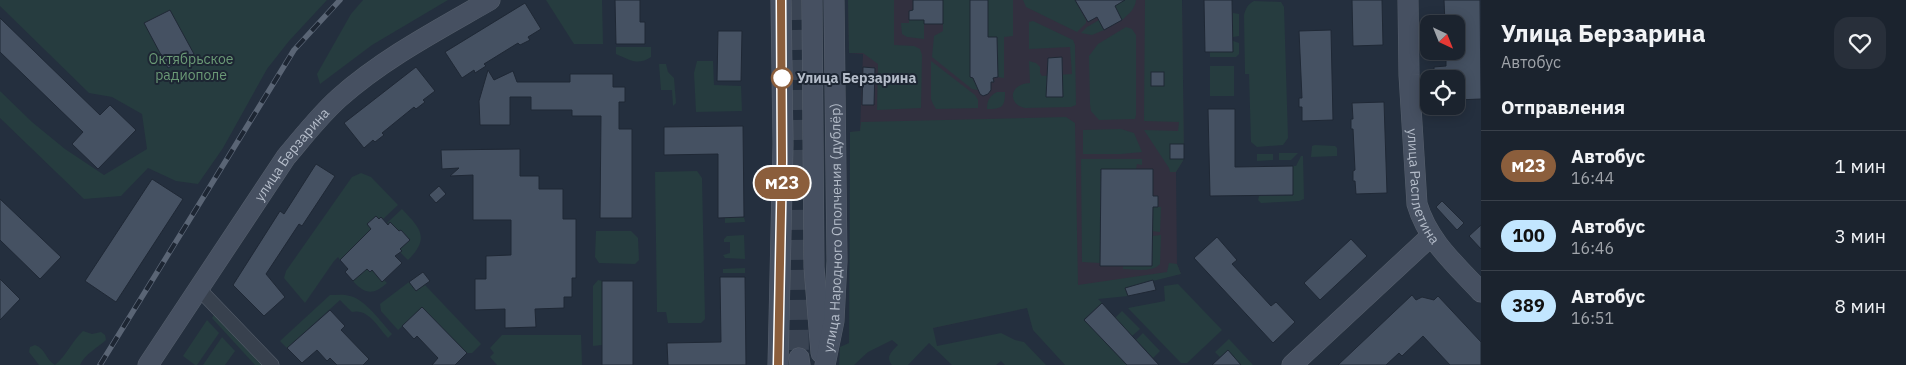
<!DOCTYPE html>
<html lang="ru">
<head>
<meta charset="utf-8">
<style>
	:root { --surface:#1b232e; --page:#282f3a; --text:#f1f3f6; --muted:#a0a4aa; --line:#39404a }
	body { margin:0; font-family:"IBM Plex Sans",sans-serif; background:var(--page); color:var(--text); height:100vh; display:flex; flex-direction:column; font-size:19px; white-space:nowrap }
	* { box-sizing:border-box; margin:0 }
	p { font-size:16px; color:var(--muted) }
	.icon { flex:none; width:28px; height:28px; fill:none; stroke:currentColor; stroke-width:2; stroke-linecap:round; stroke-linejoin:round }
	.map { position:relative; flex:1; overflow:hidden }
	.panel { display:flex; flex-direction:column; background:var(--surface); width:425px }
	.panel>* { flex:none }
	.badge { padding:0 10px; border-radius:16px; font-size:18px; line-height:32px }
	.needle { width:32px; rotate:137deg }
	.controls { position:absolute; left:1420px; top:15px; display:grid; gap:10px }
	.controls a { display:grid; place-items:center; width:45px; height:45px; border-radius:10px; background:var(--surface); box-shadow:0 2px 12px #0003,0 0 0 1px var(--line); font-size:25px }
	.map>.badge { position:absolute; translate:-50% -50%; box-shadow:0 0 0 2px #fff }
	h2 { padding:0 20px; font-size:19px; line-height:45px }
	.round { display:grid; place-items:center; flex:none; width:52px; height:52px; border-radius:15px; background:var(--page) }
	.head { display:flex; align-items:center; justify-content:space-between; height:85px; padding:0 20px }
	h1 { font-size:24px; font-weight:800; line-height:38px }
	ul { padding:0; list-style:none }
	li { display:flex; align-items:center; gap:15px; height:70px; padding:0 20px; border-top:1px solid var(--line) }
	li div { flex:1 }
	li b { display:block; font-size:19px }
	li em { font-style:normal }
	li .badge { min-width:55px; font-weight:700; text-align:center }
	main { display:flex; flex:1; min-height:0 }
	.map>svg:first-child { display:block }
	.medical { fill:#32303f }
	.green { fill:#263c3f }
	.building { fill:#455162; stroke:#1f2835 }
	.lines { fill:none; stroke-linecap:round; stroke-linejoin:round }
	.secondary-tunnel { stroke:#3a4453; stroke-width:20; stroke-dasharray:20 10; stroke-linecap:butt }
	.street-casing { stroke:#565f6c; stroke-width:15 }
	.secondary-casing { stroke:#565f6c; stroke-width:21 }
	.street { stroke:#38414e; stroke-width:14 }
	.secondary { stroke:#465061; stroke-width:20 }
	.rail-casing { stroke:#5a6575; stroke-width:5.5 }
	.rail { stroke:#1d2633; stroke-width:4; stroke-dasharray:11; stroke-linecap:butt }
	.line-casing { stroke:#fff; stroke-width:11 }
	.line { stroke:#8b5e3c; stroke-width:8 }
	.stop-dot { fill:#fff; stroke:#8b5e3c; stroke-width:2.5 }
	.labels { text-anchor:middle; stroke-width:4; stroke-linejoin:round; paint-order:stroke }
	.park-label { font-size:14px; fill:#6b9a76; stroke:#1d2633 }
	.stop-label { font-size:14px; font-weight:bold; fill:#b4bcc9; stroke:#1d2633; text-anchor:start }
	.street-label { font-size:14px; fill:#b4bcc9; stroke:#1d2633 }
</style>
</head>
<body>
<main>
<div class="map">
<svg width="1481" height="365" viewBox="0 0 1481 365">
	<rect width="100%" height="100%" fill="#242f3e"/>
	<polygon class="medical" points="848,0 1182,0 1184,159 1176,172 1177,264 1181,274 933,328 850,132 860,131 863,54 849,53"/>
	<g class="green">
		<polygon points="0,0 327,0 289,41 267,69 223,148 198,184 176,181 148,168 121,196 84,199 0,118 0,91 32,122 65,149 104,175 147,149 142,114 112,97 89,93 0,6"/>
		<polygon points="363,0 448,0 372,45 320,84 317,74 351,14"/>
		<polygon points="546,0 602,0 603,44 574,44"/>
		<polygon points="848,0 894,0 894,45 914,46 920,49 922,55 921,108 877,110 878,64 863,53 849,53"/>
		<polygon points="943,0 970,0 970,77 973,78 974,82 977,82 978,90 972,89 932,57 934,36 943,31"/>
		<polygon points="988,0 1013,0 1013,36 1004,37 1004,78 998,77 997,37 988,37"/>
		<polygon points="1023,0 1075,0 1086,20 1086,23 1077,32 1026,7"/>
		<path d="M1124,0H1136C1135,9 1129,14 1122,20L1113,7Z"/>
		<polygon points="1145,0 1182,0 1184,159 1176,172 1170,172 1169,168 1144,130 1178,131 1179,122 1144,121"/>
		<path d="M1254,1L1281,2L1284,7L1288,138L1283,145L1257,147L1251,142L1249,74H1245L1244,15C1246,8 1248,4 1254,1Z"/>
		<polygon points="1233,13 1239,14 1239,36 1233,37"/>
		<polygon points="909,20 924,20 924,39 907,37 902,34 901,23 909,23"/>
		<polygon points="1099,20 1104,30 1092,35 1081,33 1087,27"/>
		<path d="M1033,21L1073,40L1075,45L1076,105L1071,107L1025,108C1008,105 1008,84 1030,83L1029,61L1036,63L1040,67V73L1042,76L1072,74L1070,47L1029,49V22Z"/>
		<polygon points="1126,27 1132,29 1136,35 1136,115 1135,119 1099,120 1091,111 1090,104 1089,56 1098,44"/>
		<polygon points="1233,41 1239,43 1239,54 1236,57 1210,57 1210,52 1233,52"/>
		<path d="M616,47H651V57C638,66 630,60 616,54Z"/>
		<polygon points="697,61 713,61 714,85 741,86 742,111 696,112 694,73"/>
		<polygon points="931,61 975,95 978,100 978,108 936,109 933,104 931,99"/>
		<polygon points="659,64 666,64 668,72 674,78 676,103 673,106 672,90 661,90"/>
		<rect x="1210" y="66" width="24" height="30"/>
		<path d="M997,92H1005C1005,107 1002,109 987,109C987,101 989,96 997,92Z"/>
		<path d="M1066,117L1075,123L1078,285L1167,272L1169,263L1177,264L1181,274L1125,288L1128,296L1098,299L1102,303L1084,319L1127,365H1065L1033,330L1027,308L933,328L937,346L1001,333L1015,340L1024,342L1046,365H1005L1001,361L996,365H952L929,343L908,365H892C885,357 892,351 898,345L892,340L868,352L854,365H839L840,347L849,343L850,132L860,131L861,122Z"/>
		<polygon points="1121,129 1134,133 1142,152 1121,154 1083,154 1083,130"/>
		<polygon points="1315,145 1335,146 1337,148 1337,156 1311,157 1312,146"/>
		<polygon points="1279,153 1298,153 1291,160 1279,160"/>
		<polygon points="1257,154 1273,154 1273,160 1257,161"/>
		<polygon points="1301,156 1303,156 1304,199 1299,201 1261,203 1258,200 1259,196 1293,195 1293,166 1296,166"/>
		<polygon points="1081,159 1142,159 1142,165 1137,164 1136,169 1101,169 1100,263 1082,262"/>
		<polygon points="697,171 702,178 705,319 701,323 668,323 666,312 657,312 655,172"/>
		<polygon points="361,173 371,177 398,205 383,219 381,217 379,219 376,216 367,224 374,232 363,237 340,260 338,257 334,261 305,303 284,278 286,271 352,177"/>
		<polygon points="1153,207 1161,207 1160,232 1152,231"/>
		<path d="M402,209C421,229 430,238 408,260L400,252V249L410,240L401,230L399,231L390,222L388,224L387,223Z"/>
		<polygon points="725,217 744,217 745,222 725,223"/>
		<polygon points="596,231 631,231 638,238 639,260 635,264 599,263 595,257"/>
		<polygon points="744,235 745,259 725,258 723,255 730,253 730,242 724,242 724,239 727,236"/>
		<path d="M1161,235L1160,264C1152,273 1134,269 1123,269V266L1152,236Z"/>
		<path d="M364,265L370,272L372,270L382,281L384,280L387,283C374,295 365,295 353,281L359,276L356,273Z"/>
		<polygon points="745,268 745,273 723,273 723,269"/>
		<polygon points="598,280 602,281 602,345 593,346 593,286"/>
		<polygon points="409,282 416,291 425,285 481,344 472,353 467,353 422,307 398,330 381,311 380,304"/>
		<polygon points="1178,284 1222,330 1187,363 1181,363 1128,308 1165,301 1164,286"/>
		<path d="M330,295C336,295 344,294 350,296C365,299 382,323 392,334L388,338C378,327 368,308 352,312L340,300L287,348L280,341Z"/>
		<polygon points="1122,311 1140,329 1132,336 1115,318"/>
		<polygon points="215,313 263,365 255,365 212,318"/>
		<polygon points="207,320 219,333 197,365 195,365 183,356"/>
		<path d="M83,331L92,334L101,332L105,335L106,340C97,348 85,354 80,365H55C67,355 72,341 83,331Z"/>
		<polygon points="1143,333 1160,351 1153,358 1136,340"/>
		<polygon points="502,335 581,335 582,365 497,365 490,357 494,353 490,348"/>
		<polygon points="222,337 235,351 225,365 203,365"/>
		<polygon points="1229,339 1253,365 1241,365 1228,351 1220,357 1215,352"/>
		<path d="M35,345C45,348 46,360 55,365H39L29,352L30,347Z"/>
	</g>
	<g class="building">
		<polygon points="615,0 640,0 640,22 645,22 645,44 616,44"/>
		<polygon points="913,0 943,0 943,24 924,24 924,20 909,20 909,11 913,10"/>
		<polygon points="970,0 988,0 988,37 997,37 998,77 993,78 994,82 991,82 991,90 988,94 983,96 980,94 973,78 970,77"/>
		<polygon points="1075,0 1125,0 1115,6 1122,20 1104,30 1097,17 1088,22"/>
		<polygon points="1204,0 1232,0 1233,52 1205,52"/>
		<polygon points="1352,0 1382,0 1383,45 1353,46"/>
		<polygon points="1444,0 1480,0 1481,99 1456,100 1456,79 1434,79 1434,67 1446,66 1446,51 1456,51 1456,24 1445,24"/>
		<polygon points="525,3 541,29 528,37 530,40 520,45 518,43 484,64 486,66 475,73 474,70 462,78 445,52"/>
		<polygon points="170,10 194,54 168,68 144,23"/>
		<polygon points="0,18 100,115 110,105 136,130 98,169 72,144 83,132 0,52"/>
		<polygon points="1331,30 1333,120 1302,121 1302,107 1299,107 1299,98 1302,98 1299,31"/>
		<polygon points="718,31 742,31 741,81 717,81"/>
		<polygon points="1062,57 1063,97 1046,97 1048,58"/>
		<polygon points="416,67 435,91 423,100 425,102 416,109 414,107 382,133 384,135 375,142 373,140 364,148 344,123"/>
		<polygon points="863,67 875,68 874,105 862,105"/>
		<polygon points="488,70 494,80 513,71 517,82 570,82 570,74 613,74 613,87 625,87 625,102 619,102 619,129 632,129 632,218 600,218 601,116 572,116 572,110 531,110 531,97 510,97 510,125 480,125 479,101"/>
		<rect x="1151" y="72" width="13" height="14"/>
		<polygon points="1384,102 1387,193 1356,194 1355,181 1353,181 1353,171 1355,170 1353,129 1351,129 1351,119 1353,119 1352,103"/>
		<polygon points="1208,109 1235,109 1235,167 1293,166 1293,195 1210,196"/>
		<polygon points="743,126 744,217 718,218 718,154 664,155 664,127"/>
		<rect x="1170" y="144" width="14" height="15"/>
		<polygon points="520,149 520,176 539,176 539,189 563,189 563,219 576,219 576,278 572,278 572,297 564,297 564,308 535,309 536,327 505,328 505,309 475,310 475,279 486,279 486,256 511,255 511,220 473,220 473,175 450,176 459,168 442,169 441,150"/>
		<polygon points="316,164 335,176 302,226 299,224 266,274 285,297 264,316 233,285 280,211 284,214"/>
		<polygon points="1101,169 1153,169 1153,196 1158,196 1158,207 1153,207 1152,266 1100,266"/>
		<polygon points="152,179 183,199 116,302 85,281"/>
		<polygon points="439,186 446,194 436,203 429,195"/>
		<polygon points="0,199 61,257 40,279 0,240"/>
		<polygon points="1442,201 1464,223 1457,230 1436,207"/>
		<polygon points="376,216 379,219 381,217 388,225 390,222 399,231 401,230 410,240 400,249 402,251 395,256 402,263 382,282 372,270 370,272 367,269 353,281 345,272 348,269 340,260 371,229 367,224"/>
		<polygon points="1481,225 1481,249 1469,236"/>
		<polygon points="1217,237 1237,260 1232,264 1271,306 1276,302 1295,322 1273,343 1194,258"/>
		<polygon points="1351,239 1367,256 1320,300 1304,283"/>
		<polygon points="423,272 430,281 416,291 409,282"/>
		<polygon points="720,277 745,277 746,365 668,365 667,343 721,342"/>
		<polygon points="0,279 20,299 0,320"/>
		<polygon points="1153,280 1156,290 1128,296 1125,288"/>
		<rect x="602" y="281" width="31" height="84"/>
		<polygon points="1412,295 1416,300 1422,297 1434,300 1438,296 1481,342 1481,365 1450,365 1423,336 1402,356 1399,353 1386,365 1338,365"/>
		<polygon points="1102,303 1134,338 1159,365 1127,365 1084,320"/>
		<polygon points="422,307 467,353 455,365 432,365 438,358 417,336 414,339 402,326"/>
		<polygon points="330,310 345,326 341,330 369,359 363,365 337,365 330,358 327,361 317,350 302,363 287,348"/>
		<polygon points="1228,350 1241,365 1212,365"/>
	</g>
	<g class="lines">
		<polyline class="secondary-tunnel" points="794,0 799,358"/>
		<defs>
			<polyline id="street" points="199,289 272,365"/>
			<g id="secondary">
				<polyline points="812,0 814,267 821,353"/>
				<path id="s1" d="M1408,0L1409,75L1417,204C1428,241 1455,264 1481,292"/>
				<polyline points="799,358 800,365"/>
				<path id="s2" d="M148,365L286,157C303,137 319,116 339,98C384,58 438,30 490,0"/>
				<polyline points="778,365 783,144 781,0"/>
				<path id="s3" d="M825,365L834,321L837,261L834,0"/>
				<polyline points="1292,365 1431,236"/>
			</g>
		</defs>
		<use href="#street" class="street-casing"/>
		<use href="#secondary" class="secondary-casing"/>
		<use href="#street" class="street"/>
		<use href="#secondary" class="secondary"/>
		<defs>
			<polyline id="rail" points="100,365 294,50 340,0"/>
		</defs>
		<use href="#rail" class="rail-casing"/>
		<use href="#rail" class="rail"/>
	</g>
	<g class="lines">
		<defs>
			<polyline id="line" points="778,365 782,161 781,0"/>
		</defs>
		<use href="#line" class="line-casing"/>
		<use href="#line" class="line"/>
	</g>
	<circle class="stop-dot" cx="782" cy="78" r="10"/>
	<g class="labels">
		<g class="park-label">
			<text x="191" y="64">Октябрьское<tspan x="191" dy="16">радиополе</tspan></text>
		</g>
		<g class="stop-label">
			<text x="797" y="83">Улица Берзарина</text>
		</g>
		<g class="street-label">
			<text dy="5" stroke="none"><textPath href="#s2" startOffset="255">улица Берзарина</textPath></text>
			<text dy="5" stroke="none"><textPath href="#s1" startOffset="188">улица Расплетина</textPath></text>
			<text dy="5" stroke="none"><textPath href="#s3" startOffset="138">улица Народного Ополчения (дублёр)</textPath></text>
		</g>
	</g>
</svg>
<div class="controls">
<a><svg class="needle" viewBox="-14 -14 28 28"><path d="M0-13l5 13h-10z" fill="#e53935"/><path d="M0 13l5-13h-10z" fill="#a0a4aa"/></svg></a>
<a><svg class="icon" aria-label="locate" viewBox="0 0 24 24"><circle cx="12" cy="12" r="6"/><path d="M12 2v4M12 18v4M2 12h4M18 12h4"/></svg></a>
</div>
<b class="badge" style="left:782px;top:183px;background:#8b5e3c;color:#fff">м23</b>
</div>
<section class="panel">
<div class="head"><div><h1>Улица Берзарина</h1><p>Автобус</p></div><a class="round"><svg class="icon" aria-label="heart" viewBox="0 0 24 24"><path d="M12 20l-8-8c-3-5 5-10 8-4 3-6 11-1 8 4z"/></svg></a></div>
<h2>Отправления</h2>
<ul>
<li><span class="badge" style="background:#8b5e3c;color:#fff">м23</span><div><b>Автобус</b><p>16:44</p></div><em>1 мин</em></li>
<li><span class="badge" style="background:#c2e6ff;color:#111">100</span><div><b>Автобус</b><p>16:46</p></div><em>3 мин</em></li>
<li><span class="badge" style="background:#c2e6ff;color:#111">389</span><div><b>Автобус</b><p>16:51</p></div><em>8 мин</em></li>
</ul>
</section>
</main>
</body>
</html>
